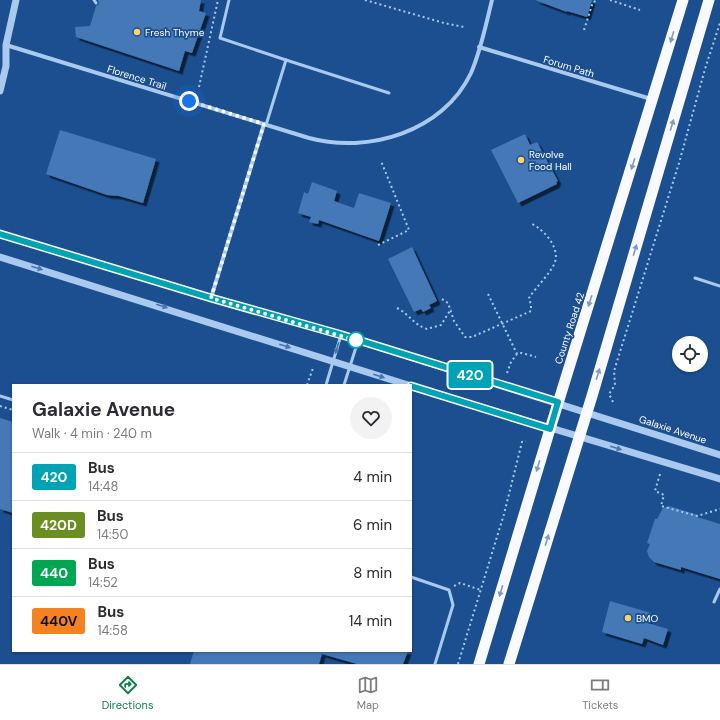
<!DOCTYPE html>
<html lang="en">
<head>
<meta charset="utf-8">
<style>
	:root { --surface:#fff; --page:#f2f2f3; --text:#2b2b33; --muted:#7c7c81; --line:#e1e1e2; --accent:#0b8043 }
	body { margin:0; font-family:"DM Sans",sans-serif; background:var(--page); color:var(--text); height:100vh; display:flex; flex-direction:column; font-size:15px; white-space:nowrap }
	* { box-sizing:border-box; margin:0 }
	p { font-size:13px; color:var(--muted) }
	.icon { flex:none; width:22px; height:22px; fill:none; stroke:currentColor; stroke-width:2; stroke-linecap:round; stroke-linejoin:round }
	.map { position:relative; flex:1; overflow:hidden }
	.drawer { position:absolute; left:12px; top:384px; width:400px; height:268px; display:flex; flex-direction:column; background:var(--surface); border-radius:0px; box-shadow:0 1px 3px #0004 }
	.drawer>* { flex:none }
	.badge { padding:0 8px; border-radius:3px; font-size:14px; line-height:26px }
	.controls { position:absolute; left:672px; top:336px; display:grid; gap:8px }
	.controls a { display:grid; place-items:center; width:36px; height:36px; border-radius:50%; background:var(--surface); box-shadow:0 1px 3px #0004; font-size:20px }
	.you { position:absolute; width:20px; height:20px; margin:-10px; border:3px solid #fff; border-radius:50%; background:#1a73e8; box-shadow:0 0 0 6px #1a73e833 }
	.map>.badge { position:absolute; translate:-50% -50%; box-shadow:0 0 0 2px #fff }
	.round { display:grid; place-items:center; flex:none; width:42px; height:42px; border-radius:21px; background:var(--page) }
	.headline { display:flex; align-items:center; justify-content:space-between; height:68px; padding:0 20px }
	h1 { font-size:19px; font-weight:700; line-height:30px }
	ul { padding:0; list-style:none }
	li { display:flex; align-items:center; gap:12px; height:48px; padding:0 20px; border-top:1px solid var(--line) }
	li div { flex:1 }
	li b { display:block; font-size:15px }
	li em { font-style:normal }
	li .badge { min-width:44px; font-weight:700; text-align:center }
	.dock { display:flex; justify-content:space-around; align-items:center; height:56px; border-top:1px solid var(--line); background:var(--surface); font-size:11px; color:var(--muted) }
	.dock a { display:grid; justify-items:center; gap:2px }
	.dock .selected { color:var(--accent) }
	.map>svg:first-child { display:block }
	.building { fill:#4478b7; filter:url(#shadow) }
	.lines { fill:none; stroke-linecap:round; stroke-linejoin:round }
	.path { stroke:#a9c9ee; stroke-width:2; stroke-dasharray:2 3; stroke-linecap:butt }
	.service { stroke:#a9c9ee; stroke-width:3 }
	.minor { stroke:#a9c9ee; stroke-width:4 }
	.tertiary { stroke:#a9c9ee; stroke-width:7 }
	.trunk { stroke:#f8faff; stroke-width:11 }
	.oneway { fill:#7e9cc1 }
	.oneway2 { fill:#4674ac }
	.line-casing { stroke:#fff; stroke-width:9 }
	.line { stroke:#00a3b4; stroke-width:6 }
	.walk { stroke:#fff; stroke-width:4; stroke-dasharray:0 7.2 }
	.poi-dot { fill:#ffd166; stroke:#1b4f8f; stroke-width:1.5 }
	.stop-dot { fill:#fff; stroke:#00a3b4; stroke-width:2 }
	.labels { text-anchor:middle; stroke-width:3.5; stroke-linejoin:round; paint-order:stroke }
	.poi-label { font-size:10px; fill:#fff; stroke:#1b4f8f; text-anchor:start }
	.street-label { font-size:10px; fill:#fff; stroke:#1b4f8f }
</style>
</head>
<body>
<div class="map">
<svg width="720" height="664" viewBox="0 0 720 664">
	<defs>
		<filter id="shadow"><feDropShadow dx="3.5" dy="3.5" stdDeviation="0" flood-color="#0009"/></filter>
	</defs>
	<rect width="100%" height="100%" fill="#1b4f8f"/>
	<g class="building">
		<polygon points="98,0 201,0 199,11 206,13 192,53 185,51 179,71 76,37 75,27 90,26 96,6 99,4"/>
		<polygon points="535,0 592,0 587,17 567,11 567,12"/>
		<polygon points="60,130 156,159 143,203 119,196 107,195 46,174"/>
		<polygon points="525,134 530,145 537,142 558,181 556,182 557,184 518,203 491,150"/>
		<polygon points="312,182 337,191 334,201 354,208 359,193 391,203 379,241 319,220 318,224 309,222 311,217 298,213 304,192 308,194"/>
		<polygon points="412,247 437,301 429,305 431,308 423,312 421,309 414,312 388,259"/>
		<polygon points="0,418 13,422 13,513 0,509"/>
		<polygon points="669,506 698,515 697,517 720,524 720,579 681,567 681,570 654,562 649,557 647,551 650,544 647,543 655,519 657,519 663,508"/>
		<polygon points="610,601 651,613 648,623 668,629 663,645 644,638 642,644 602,632"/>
		<polygon points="194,651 408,651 403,664 357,664 322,654 319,664 190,664"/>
	</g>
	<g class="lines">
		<g class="path">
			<polyline points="365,0 444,23 464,27"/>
			<polyline points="610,0 640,10"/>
			<polyline points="584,30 592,5 594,4 595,0"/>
			<polyline points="199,87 218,0"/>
			<polyline points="378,245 409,230 381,161"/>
			<polyline points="488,294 517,354"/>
			<path d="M442,299L448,303L454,321L465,337H472L531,311V305L529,298C536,287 551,273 555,262C560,246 542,228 530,223"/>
			<path d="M397,308C409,314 414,325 427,329L441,325L451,309"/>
			<polyline points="507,373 511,362 517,354 522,353 536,357"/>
			<polyline points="307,385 313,368"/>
			<polyline points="613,402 609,394 615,385 614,371 679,163 705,69 720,23"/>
			<polyline points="0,406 13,410"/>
			<polyline points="660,474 655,491 664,495 661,506 697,516 720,509"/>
			<polyline points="454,586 460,583 481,590"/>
			<polyline points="458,664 504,514 522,442 526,441"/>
		</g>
		<g class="service">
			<polyline points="94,0 96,3"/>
			<polyline points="229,0 220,38 286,60 266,125"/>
			<polyline points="286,60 389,93"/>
			<polyline points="695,278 720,286"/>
			<polyline points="326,385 341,335"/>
			<polyline points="344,385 358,341"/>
			<polyline points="0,396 13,400"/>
			<polyline points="411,577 449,590 453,605 435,664"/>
			<polyline points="714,602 720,589"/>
		</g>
		<g class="minor">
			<path d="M6,45L309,138C368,154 443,132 471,73C481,50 486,24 492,0"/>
			<polyline points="479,47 651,99"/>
			<polyline points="211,298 264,124"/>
		</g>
		<g class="tertiary">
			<polyline points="0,91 6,66 6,45 16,0"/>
			<polyline points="0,234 211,298 341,335 720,455"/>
			<polyline points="0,257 408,385"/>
			<polyline points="411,386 720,479"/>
		</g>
		<g class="trunk">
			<polyline points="479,664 550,429 683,0"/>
			<polyline points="509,664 592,396 709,0"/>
		</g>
	</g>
	<defs><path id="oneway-solid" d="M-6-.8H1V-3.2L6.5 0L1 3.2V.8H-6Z"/></defs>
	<g class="oneway">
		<use href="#oneway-solid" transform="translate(672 37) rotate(107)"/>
		<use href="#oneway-solid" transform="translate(672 125) rotate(-73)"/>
		<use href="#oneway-solid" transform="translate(633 164) rotate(108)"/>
		<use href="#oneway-solid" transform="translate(635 250) rotate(-73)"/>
		<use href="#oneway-solid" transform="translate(590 301) rotate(108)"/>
		<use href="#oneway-solid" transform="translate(598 374) rotate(-73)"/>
		<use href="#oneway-solid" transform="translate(538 466) rotate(107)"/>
		<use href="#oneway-solid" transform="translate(547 540) rotate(-73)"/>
		<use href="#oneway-solid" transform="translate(501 591) rotate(107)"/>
	</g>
	<g class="oneway2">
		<use href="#oneway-solid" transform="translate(37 268) rotate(17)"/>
		<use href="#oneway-solid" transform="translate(162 306) rotate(17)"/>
		<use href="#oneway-solid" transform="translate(285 346) rotate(18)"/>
		<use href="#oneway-solid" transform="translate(337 348) rotate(107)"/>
		<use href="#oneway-solid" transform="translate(379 376) rotate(17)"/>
		<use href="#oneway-solid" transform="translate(616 448) rotate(17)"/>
	</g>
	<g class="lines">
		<defs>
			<polyline id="line" points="0,234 211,298 342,335 558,402 550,429 411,386"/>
		</defs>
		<use href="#line" class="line-casing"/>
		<use href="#line" class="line"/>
		<polyline class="walk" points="189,101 264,124 211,298 358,341 356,340"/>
	</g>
	<g class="poi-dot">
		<circle cx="137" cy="32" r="4"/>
		<circle cx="521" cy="160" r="4"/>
		<circle cx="628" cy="618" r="4"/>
	</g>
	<circle class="stop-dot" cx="356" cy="340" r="8"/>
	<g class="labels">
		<g class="poi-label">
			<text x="145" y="36">Fresh Thyme</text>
			<text x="529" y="158">Revolve<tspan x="529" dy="12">Food Hall</tspan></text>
			<text x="636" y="622">BMO</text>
		</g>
		<g class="street-label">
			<text transform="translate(569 66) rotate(17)" y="4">Forum Path</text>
			<text transform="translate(137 77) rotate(17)" y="4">Florence Trail</text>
			<text transform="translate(569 328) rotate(-72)" y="4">County Road 42</text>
			<text transform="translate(673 429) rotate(18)" y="4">Galaxie Avenue</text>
		</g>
	</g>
</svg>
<div class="controls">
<a><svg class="icon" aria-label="locate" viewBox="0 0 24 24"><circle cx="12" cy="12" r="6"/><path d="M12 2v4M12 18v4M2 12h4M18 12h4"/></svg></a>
</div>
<div class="you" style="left:189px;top:101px"></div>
<b class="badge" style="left:470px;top:375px;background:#00a3b4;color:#fff">420</b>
<section class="drawer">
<div class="headline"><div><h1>Galaxie Avenue</h1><p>Walk · 4 min · 240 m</p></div><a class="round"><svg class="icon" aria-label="heart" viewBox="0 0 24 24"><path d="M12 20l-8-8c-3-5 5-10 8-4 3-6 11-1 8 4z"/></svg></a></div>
<ul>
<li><span class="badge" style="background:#00a3b4;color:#fff">420</span><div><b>Bus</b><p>14:48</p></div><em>4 min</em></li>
<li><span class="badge" style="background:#6b8e23;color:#fff">420D</span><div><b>Bus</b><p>14:50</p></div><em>6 min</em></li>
<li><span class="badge" style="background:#00a651;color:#fff">440</span><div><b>Bus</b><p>14:52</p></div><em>8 min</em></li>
<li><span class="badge" style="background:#f58220;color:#111">440V</span><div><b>Bus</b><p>14:58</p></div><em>14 min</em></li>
</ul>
</section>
</div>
<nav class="dock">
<a class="selected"><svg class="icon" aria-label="directions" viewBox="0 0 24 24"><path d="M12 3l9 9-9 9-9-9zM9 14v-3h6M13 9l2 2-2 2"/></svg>Directions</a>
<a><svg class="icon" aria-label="map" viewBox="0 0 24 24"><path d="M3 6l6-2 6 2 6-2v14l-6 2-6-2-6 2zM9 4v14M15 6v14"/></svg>Map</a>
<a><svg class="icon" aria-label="tickets" viewBox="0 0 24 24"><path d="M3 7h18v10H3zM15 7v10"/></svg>Tickets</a>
</nav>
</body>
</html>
